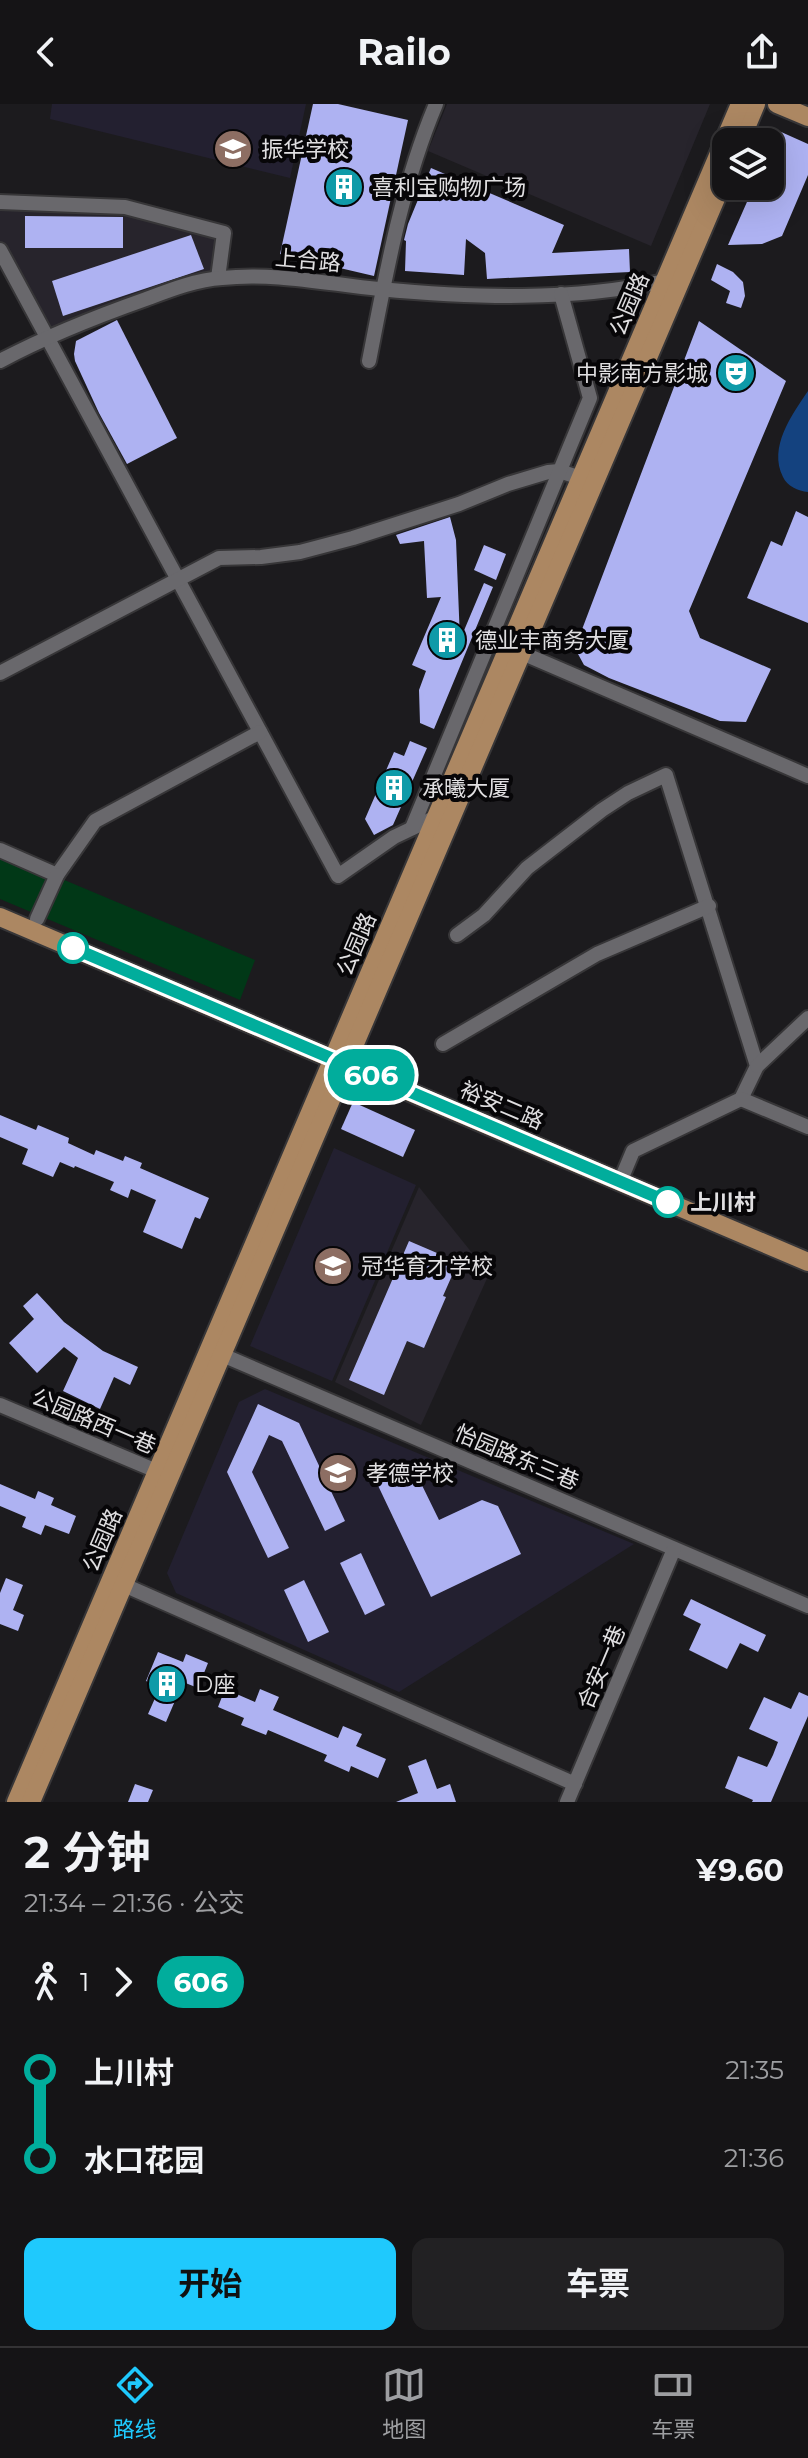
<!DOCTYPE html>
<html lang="zh">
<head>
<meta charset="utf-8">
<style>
	:root { --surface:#151416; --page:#222123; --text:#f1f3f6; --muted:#9d9ea1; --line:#343335; --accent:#1fc9fd }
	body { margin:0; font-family:Montserrat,"Noto Sans SC",sans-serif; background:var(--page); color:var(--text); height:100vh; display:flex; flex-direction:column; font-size:30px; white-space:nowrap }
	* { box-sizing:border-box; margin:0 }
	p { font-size:26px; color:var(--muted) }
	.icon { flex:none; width:44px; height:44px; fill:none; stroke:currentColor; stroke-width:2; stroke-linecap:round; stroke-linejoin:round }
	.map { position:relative; height:1698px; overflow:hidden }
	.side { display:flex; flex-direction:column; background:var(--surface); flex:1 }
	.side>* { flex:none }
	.badge { padding:0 16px; border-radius:26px; font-size:28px; line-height:52px }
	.controls { position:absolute; left:712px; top:24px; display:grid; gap:16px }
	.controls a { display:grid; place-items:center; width:72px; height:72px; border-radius:16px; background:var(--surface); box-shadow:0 8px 32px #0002,0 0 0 2px var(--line); font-size:40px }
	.map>.badge { position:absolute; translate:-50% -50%; box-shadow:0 0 0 4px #fff }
	.legs { display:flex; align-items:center; gap:12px; height:88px; padding:0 24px; font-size:26px }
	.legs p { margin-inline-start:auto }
	.summary { display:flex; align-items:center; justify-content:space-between; height:136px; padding:0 24px }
	h1 { font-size:44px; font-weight:700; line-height:60px }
	.action { display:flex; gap:16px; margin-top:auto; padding:16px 24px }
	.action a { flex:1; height:92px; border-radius:16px; background:var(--accent); color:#111; font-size:32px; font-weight:700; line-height:92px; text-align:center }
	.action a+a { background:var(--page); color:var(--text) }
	ul { padding:0 24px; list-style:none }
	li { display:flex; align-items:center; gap:28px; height:88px; font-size:30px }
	li i { display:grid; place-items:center; width:12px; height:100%; margin:0 10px; background:currentColor }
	li i::after { content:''; width:20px; height:20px; margin:-10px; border:6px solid; border-radius:50%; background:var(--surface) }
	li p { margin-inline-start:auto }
	li:first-child i { background:linear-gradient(#0000 50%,currentColor 0) }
	li:last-child i { background:linear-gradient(currentColor 50%,#0000 0) }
	header { display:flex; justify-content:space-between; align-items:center; height:104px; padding:0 24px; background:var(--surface); font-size:36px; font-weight:700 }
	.dock { display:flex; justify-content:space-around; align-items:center; height:112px; border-top:2px solid var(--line); background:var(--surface); font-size:22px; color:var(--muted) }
	.dock a { display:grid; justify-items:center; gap:4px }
	.dock .on { color:var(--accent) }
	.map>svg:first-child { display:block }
	.built { fill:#27242c }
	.education { fill:#232030 }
	.green { fill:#013817 }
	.water { fill:#14427f }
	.building { fill:#aeb2f2 }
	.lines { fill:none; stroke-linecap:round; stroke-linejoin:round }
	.minor-casing { stroke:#373638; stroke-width:18 }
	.major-casing { stroke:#373638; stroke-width:22 }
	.minor { stroke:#69686c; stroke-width:14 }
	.major { stroke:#ac8762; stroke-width:18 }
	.line-1-casing { stroke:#fff; stroke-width:18 }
	.line-1 { stroke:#01ad9c; stroke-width:12 }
	.stop-1-dot { fill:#fff; stroke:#01ad9c; stroke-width:4 }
	.labels { text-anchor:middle; stroke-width:8; stroke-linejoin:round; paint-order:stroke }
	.poi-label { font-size:22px; fill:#e0dfe1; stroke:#070608; text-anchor:start }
	.street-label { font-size:22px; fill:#e0dfe1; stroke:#070608 }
	.stop-label { font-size:22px; font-weight:bold; fill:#e0dfe1; stroke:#070608; text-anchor:start }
</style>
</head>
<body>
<header><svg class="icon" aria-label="back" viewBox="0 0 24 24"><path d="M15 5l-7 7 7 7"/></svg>Railo<svg class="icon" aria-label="share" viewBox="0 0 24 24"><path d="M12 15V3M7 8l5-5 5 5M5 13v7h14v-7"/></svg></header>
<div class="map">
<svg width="808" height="1698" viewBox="0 0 808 1698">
	<rect width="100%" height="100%" fill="#1c1b1e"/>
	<g class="built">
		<polygon points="447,0 710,0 651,142 428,47"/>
		<polygon points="0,101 124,106 220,131 215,171 49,228 0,138"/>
		<polygon points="419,1083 489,1170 421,1321 335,1278"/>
	</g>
	<g class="education">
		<polygon points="52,0 306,0 290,74 50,15"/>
		<polygon points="334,1044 416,1081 332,1277 250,1242"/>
		<polygon points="265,1285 634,1440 399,1588 176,1489 167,1469 239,1298"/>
	</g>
	<polygon class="green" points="0,749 255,856 240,896 0,795"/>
	<path class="water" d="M808,287V388C798,387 787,382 783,373C768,343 792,311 808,287Z"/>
	<g class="building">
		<polygon points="313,0 338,0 408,16 374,172 280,150"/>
		<polygon points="770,23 808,40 808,71 782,132 762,140 728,141 754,82 770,82 770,38 763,38"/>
		<polygon points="431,64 564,121 552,149 629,145 630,168 487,175 485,149 466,135 464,171 405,167 406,137 404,136 408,120"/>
		<polygon points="25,112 123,113 123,144 25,144"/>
		<polygon points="191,131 204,165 63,212 52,177"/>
		<polygon points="717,160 733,168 743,178 745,192 741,204 726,199 730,187 711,176"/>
		<polygon points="117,216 177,334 127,360 99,309 75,257 74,250 76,237"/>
		<polygon points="699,217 786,277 689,507 700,534 771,565 746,618 720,617 609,574 584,561 578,550 578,536"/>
		<polygon points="796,407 808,413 808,519 747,494 771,437 782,442"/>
		<polygon points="450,413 456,436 460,536 484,479 493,483 434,625 420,619 419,586 426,567 412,561 441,493 427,494 424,437 400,440 396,431"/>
		<polygon points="484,441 506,450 496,476 474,466"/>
		<polygon points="410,637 427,644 393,721 374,731 365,715 394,648 404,652"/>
		<polygon points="353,998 415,1026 403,1053 341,1025"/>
		<polygon points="0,1011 36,1026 38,1021 69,1034 68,1039 94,1051 96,1046 123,1057 125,1052 142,1059 140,1064 209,1094 200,1115 195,1113 182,1145 143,1128 156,1096 131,1085 128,1094 110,1086 114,1078 75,1062 74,1064 60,1058 53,1073 22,1060 28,1045 0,1033"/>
		<polygon points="409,1137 458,1158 443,1192 446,1193 424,1244 407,1237 384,1291 349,1276"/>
		<polygon points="37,1189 64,1218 103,1247 138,1263 130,1281 114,1273 100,1305 63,1287 78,1254 64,1243 37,1269 9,1239 34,1215 23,1202"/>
		<polygon points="258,1300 299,1319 345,1417 325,1427 282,1337 269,1331 252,1368 289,1444 268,1454 227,1368"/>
		<polygon points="394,1361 416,1369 439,1416 482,1396 498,1402 521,1450 431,1493 373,1371"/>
		<polygon points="0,1380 35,1395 38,1387 54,1394 51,1401 76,1412 69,1430 45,1421 41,1431 22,1423 26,1413 0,1402"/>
		<polygon points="361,1449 385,1501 365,1511 340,1459"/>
		<polygon points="6,1474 23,1481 13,1506 24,1511 18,1527 0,1520 0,1489"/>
		<polygon points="304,1476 329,1528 308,1538 284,1486"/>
		<polygon points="691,1495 766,1531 758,1548 740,1539 727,1565 689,1546 701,1520 683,1511"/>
		<polygon points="158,1548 183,1558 186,1550 208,1559 198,1584 183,1578 166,1618 148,1610 160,1583 146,1577"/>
		<polygon points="225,1585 255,1598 260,1585 279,1593 273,1606 338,1634 343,1622 362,1630 356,1642 386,1655 378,1674 351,1662 349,1668 324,1657 327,1651 268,1626 266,1631 241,1621 244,1614 218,1603"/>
		<polygon points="799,1588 808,1592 808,1612 771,1698 752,1698 753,1696 725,1684 738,1652 767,1663 773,1651 778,1638 749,1625 764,1593 791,1605"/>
		<polygon points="426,1655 437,1685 450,1680 456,1698 396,1698 418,1689 408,1662"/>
		<polygon points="135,1680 153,1686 148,1698 128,1698"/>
	</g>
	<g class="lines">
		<defs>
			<g id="minor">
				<polyline points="0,98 125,103 224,129 218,174"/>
				<polyline points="0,146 338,772 394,733 436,713"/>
				<path d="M0,257C47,232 95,213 146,195C170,186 195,176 222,174C273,168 328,180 379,185C473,194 572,197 665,177"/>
				<path d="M369,257C386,170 401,83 436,0"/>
				<polyline points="522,549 808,672"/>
				<polyline points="0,569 219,454 261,453 300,448 353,434 459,400 508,380 548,368 559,367 581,374"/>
				<polyline points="412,724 590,294 561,190"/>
				<polyline points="0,746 57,771 95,717 260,628"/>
				<polyline points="37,815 57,771"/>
				<polyline points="457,831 484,811 527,764 602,706 628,689 666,671 757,962 741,995 633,1047 620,1078"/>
				<polyline points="443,940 597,850 709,802"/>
				<polyline points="757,962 808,914"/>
				<polyline points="741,995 808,1023"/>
				<polyline points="213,1247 808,1502"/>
				<polyline points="0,1301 166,1371"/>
				<polyline points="115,1477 575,1680"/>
				<polyline points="567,1698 674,1445"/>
			</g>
			<g id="major">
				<polyline points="777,0 808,13"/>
				<polyline points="740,38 756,0"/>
				<polyline points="0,813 808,1158"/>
				<polyline points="16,1698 740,0"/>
				<polyline points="31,1698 726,71"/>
			</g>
		</defs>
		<use href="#minor" class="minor-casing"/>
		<use href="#major" class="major-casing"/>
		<use href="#minor" class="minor"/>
		<use href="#major" class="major"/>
	</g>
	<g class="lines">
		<defs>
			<polyline id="line-1" points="73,844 668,1098"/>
		</defs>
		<use href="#line-1" class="line-1-casing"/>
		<use href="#line-1" class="line-1"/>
	</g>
	<defs>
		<symbol id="school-disc" viewBox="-11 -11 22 22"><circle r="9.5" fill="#8d6e63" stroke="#070608"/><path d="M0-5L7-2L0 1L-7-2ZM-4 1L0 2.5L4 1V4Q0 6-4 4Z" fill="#fff"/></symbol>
		<symbol id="building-disc" viewBox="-11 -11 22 22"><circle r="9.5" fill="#0f9aa8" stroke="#070608"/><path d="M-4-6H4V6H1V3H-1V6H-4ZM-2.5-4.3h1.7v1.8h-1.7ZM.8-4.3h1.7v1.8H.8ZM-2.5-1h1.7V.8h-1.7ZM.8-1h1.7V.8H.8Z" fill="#fff"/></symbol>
		<symbol id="theatre-disc" viewBox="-11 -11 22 22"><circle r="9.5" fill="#0f9aa8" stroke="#070608"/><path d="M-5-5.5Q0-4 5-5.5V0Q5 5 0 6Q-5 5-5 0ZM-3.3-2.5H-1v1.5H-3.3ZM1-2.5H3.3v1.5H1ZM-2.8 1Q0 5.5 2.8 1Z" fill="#fff"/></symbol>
	</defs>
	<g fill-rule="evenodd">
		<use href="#school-disc" x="211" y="23" width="44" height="44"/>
		<use href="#building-disc" x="322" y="61" width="44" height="44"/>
		<use href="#theatre-disc" x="714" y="247" width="44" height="44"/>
		<use href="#building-disc" x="425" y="514" width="44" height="44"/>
		<use href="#building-disc" x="372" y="662" width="44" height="44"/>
		<use href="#school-disc" x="311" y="1140" width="44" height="44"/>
		<use href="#school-disc" x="316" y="1347" width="44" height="44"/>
		<use href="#building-disc" x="145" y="1558" width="44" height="44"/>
	</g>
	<g class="stop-1-dot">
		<circle cx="73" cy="844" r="14"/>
		<circle cx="668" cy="1098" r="14"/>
	</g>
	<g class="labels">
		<g class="poi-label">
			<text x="261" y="53">振华学校</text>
			<text x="372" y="91">喜利宝购物广场</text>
			<text x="708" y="277" text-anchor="end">中影南方影城</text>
			<text x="475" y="544">德业丰商务大厦</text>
			<text x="422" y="692">承曦大厦</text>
			<text x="361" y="1170">冠华育才学校</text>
			<text x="366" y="1377">孝德学校</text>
			<text x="195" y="1588">D座</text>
		</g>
		<g class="street-label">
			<text transform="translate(308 156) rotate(5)" y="8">上合路</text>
			<text transform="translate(629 200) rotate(-67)" y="8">公园路</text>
			<text transform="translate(356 840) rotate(-67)" y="8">公园路</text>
			<text transform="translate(502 1001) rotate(23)" y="8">裕安二路</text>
			<text transform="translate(94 1317) rotate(23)" y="8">公园路西一巷</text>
			<text transform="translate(517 1353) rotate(23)" y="8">怡园路东三巷</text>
			<text transform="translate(102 1436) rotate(-67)" y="8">公园路</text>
			<text transform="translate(601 1563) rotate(-67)" y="8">合安一巷</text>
		</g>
		<g class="stop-label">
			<text x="690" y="1106">上川村</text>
		</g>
	</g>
</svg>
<div class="controls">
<a><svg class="icon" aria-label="layers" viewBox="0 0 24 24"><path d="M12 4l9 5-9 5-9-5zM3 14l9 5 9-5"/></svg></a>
</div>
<b class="badge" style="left:371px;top:971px;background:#01ad9c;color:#fff">606</b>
</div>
<section class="side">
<div class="summary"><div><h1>2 分钟</h1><p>21:34 – 21:36 · 公交</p></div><b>¥9.60</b></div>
<div class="legs"><svg class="icon" aria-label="walk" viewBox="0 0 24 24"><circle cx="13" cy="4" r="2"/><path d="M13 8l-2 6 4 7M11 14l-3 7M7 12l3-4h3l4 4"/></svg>1<svg class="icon" aria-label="forward" viewBox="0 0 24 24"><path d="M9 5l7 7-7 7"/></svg><b class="badge" style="background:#01ad9c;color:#fff">606</b></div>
<ul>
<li><i style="color:#01ad9c"></i><b>上川村</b><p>21:35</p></li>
<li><i style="color:#01ad9c"></i><b>水口花园</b><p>21:36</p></li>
</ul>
<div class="action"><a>开始</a><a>车票</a></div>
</section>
<nav class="dock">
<a class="on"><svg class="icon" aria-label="directions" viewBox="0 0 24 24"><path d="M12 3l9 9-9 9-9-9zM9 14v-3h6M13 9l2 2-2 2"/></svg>路线</a>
<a><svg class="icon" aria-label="map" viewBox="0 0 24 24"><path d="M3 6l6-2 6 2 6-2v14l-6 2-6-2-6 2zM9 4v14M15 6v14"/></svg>地图</a>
<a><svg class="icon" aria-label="tickets" viewBox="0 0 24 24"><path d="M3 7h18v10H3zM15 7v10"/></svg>车票</a>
</nav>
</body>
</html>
